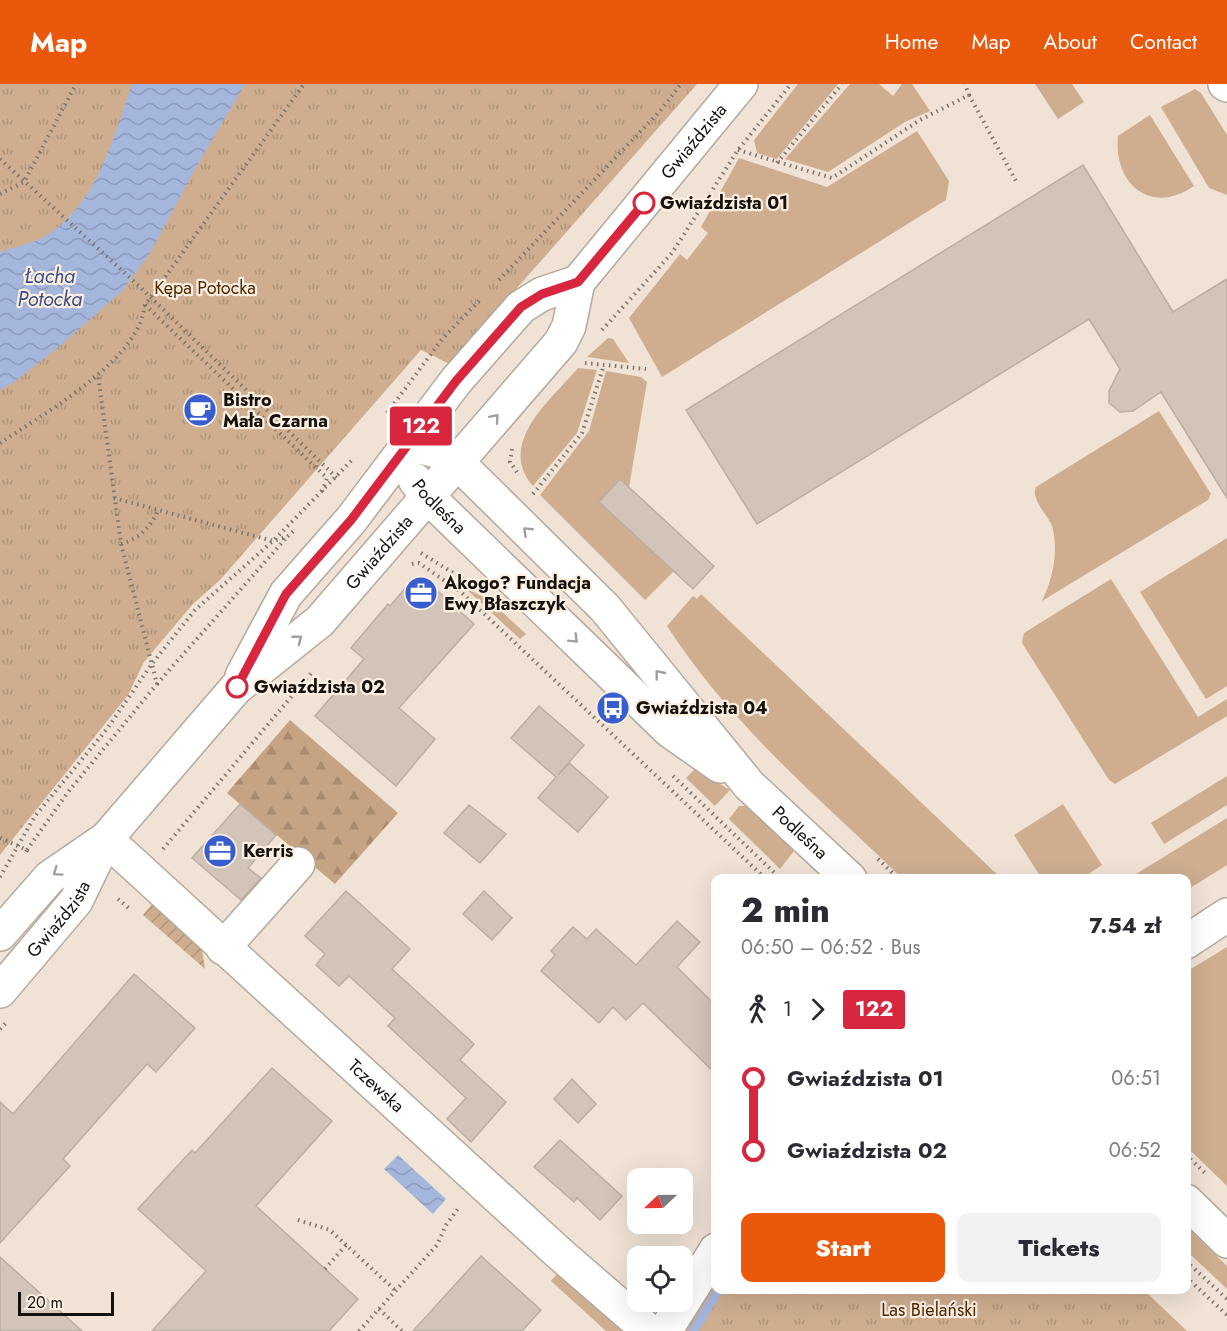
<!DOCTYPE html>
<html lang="en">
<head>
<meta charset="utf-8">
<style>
	:root { --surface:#fff; --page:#f2f2f3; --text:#2b2b33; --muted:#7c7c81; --accent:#ea580c }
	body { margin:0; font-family:Jost,sans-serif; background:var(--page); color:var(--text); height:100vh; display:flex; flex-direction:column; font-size:22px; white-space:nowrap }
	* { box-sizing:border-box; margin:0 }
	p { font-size:20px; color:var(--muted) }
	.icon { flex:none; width:33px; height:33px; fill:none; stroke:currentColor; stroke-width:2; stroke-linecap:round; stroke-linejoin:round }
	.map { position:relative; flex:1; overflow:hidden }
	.panel { position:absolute; left:711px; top:790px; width:480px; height:420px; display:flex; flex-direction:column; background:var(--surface); border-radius:12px; box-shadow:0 6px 24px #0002 }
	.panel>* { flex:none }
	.badge { padding:0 12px; border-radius:4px; font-size:21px; line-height:39px }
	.needle { width:39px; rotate:248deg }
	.controls { position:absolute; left:627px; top:1084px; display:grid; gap:12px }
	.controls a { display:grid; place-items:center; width:66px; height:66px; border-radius:12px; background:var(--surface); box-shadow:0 6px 24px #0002; font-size:30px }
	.scale { position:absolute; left:18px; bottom:15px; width:96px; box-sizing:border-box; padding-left:6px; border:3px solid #14100b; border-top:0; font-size:16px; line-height:21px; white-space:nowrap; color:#14100b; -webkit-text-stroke:4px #fdefe2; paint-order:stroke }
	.map>.badge { position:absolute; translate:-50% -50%; box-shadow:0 0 0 3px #fff }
	.legs { display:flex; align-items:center; gap:9px; height:66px; padding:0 30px; font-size:20px }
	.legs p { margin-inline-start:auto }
	.overview { display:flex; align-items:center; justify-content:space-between; height:102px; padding:0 30px }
	h1 { font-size:33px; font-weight:800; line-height:45px }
	.cta { display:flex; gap:12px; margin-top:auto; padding:12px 30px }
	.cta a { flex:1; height:69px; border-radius:12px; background:var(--accent); color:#fff; font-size:24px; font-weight:800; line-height:69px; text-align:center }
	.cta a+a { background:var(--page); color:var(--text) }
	ul { padding:0 30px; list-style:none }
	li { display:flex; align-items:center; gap:21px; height:72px; font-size:22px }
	li i { display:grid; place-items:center; width:9px; height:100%; margin:0 8px; background:currentColor }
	li i::after { content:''; width:15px; height:15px; margin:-8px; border:4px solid; border-radius:50%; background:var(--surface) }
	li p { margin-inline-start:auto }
	li:first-child i { background:linear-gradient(#0000 50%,currentColor 0) }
	li:last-child i { background:linear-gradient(currentColor 50%,#0000 0) }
	header { display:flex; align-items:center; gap:36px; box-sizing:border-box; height:84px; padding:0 30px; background:var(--accent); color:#fff }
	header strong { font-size:28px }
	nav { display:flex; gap:33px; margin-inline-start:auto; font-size:21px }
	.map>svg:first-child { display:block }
	.grass { fill:#ceae8f }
	.forest { fill:url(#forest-firs) }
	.park { fill:url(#park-tufts) }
	.garden { fill:url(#garden-furrows) }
	.water { fill:url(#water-waves) }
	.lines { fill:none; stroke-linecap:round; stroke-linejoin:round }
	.stream { stroke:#a5b6dd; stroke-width:9 }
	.building { fill:#d2c4b8; stroke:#bbaea2; stroke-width:1.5 }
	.minor-casing { stroke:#b5a89c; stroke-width:36 }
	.path { stroke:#7d756c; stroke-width:4; stroke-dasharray:1.5 4.5; stroke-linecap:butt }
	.minor { stroke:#fff; stroke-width:33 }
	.oneway { stroke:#a19f9d }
	.line-1-casing { stroke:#fff; stroke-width:14 }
	.line-1 { stroke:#d7263d; stroke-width:9 }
	.stop-1-dot { fill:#fff; stroke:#d7263d; stroke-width:3 }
	.labels { text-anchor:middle; stroke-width:4.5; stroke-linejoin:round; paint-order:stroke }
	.street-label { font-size:18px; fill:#14100b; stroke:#fdefe2 }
	.stop-label { font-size:18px; font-weight:bold; fill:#14100b; stroke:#fdefe2; text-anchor:start }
	.park-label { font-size:18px; fill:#4b2900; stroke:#fdefe2 }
	.poi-label { font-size:18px; font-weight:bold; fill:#14100b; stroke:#fdefe2; text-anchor:start }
	.water-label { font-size:20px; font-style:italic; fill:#3a4e82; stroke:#fdefe2 }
</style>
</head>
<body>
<header>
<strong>Map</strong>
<nav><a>Home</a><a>Map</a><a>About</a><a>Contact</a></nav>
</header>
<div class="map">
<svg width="1227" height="1247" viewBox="0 0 1227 1247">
	<defs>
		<pattern id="forest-firs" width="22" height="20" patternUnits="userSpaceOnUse" patternTransform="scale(1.5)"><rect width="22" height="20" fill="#c5a383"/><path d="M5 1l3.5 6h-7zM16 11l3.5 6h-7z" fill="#a88b70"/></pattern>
		<pattern id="park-tufts" width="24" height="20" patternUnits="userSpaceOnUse" patternTransform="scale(1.5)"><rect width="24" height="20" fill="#ceae8f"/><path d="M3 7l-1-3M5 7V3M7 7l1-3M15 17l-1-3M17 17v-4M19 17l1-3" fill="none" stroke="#b0957a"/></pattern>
		<pattern id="garden-furrows" width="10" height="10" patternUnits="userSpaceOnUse" patternTransform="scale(1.5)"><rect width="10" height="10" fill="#ceae8f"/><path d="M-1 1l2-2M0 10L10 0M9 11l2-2" fill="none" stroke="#b0957a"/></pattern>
		<pattern id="water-waves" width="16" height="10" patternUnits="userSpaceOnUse" patternTransform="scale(1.5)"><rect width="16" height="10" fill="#a5b6dd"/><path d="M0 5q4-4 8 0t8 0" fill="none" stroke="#8d9bbc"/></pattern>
	</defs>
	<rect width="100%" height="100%" fill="#f0e2d5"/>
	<g class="grass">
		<polygon points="798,0 838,0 777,75 757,69 754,56"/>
		<polygon points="850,0 879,0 893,12 902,0 912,0 930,27 905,38 828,88 785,75"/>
		<polygon points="1035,0 1072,0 1084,18 1058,35"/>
		<polygon points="1195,5 1201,9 1227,51 1227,111 1209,104 1161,23"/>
		<path d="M1150,31L1194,102C1151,132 1113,100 1118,52Z"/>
		<polygon points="917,47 949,97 946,116 662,293 629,234 680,170 687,176 708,149 701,143 739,74 827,103"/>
		<polygon points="608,254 613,255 629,279 587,273"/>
		<path d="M578,284L597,286L577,349L533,402C496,359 551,316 578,284Z"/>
		<polygon points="606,287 641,293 647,298 629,403 620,395 599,418 674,487 645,516 540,411 589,347"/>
		<path d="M1159,327L1211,410L1208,416L1042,517C1053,495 1059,466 1052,442C1048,431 1030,415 1036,403Z"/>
		<polygon points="1227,454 1227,602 1206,615 1140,508"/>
		<polygon points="1111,495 1198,633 1227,615 1227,632 1115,700 1109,696 1022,559 1024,549"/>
		<polygon points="465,504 488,515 526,550 520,555"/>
		<path d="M701,510L1002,795H903C820,715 730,640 667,542L693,512L697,515Z"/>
		<polygon points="695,685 730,706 715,722 686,694"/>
		<polygon points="1227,692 1227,721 1164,760 1151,739"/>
		<polygon points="1063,720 1102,781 1081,795 1042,795 1014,751"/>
		<polygon points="739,722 747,722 794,767 780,785 729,735"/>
		<polygon points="1227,734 1227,781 1187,806 1186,795 1128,795"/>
		<polygon points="1227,863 1227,1102 1187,1063 1186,888"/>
		<polygon points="1187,1143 1227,1182 1227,1205 1187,1167"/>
		<polygon points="558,1189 624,1247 606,1247 551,1197"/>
	</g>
	<polygon class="forest" points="290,636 398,729 335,800 227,709"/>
	<g class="park">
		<polygon points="0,0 697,0 450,280 421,266 220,496 193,520 144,578 128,611 0,771"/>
		<polygon points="715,1197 716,1206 1144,1206 1187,1247 685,1247"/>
	</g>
	<polygon class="garden" points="152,820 202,866 205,885 143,831"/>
	<g class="water">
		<path d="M132,0H245L194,87L150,169L123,206L61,261L13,299L0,306V168C14,163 31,160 44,153C97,122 113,54 132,0Z"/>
		<polygon points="398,1071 446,1115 433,1130 384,1085"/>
	</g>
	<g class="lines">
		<polyline class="stream" points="693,1247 719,1206"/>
	</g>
	<g class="building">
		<polygon points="1083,81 1173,228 1227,195 1227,414 1161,308 1133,327 1120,328 1109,319 1109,307 1120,285 1089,235 757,440 686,326"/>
		<circle cx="200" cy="326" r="17"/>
		<polygon points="620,395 714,482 693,505 599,418"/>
		<polygon points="430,500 474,540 399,624 435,655 396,702 315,632 364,575 351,564 388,520 390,522 408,501"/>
		<polygon points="539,622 584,661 558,691 569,679 608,713 578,748 538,714 556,693 511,654"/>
		<polygon points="240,720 276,751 248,784 261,794 241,816 192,774"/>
		<polygon points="469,721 506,750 480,779 444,749"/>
		<polygon points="346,807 410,865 392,885 474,960 460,976 506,1018 471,1058 447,1035 466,1014 388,942 395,934 349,892 339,902 316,881 325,870 305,852"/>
		<polygon points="484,807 512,834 492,856 463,830"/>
		<polygon points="677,837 700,858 677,883 716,922 716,990 643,919 626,936 613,923 599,939 541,887 555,871 551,867 573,843 587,855 596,845 636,881"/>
		<polygon points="134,890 195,944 156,988 147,980 63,1075 70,1082 0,1159 0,1018 13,1030"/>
		<polygon points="272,984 332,1037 256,1122 358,1215 329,1247 152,1247 206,1187 138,1125 192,1066 195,1069"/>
		<polygon points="572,995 596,1020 578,1039 554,1015"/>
		<polygon points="560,1056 622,1112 600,1136 577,1114 574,1118 534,1083"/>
		<polygon points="481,1172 541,1226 522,1247 413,1247"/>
		<polygon points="0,1173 82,1247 0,1247"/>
	</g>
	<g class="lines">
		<defs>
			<g id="minor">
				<polyline points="1225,0 1227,1"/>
				<path id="s1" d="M406,363C426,363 440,366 457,378L605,524L749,701L850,795"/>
				<path id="s2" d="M415,396L427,412L670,647L720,682"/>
				<polyline points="242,592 286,510 351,436 456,297 521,223 542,210 578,198"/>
				<path id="s3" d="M106,755L560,1170L649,1247"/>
				<polyline points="0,850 50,793 104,756"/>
				<polyline points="1186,858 1227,831"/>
				<polyline points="223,864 298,780"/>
				<path id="s4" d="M0,907L76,817L106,755L236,604L320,537L561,258L569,242L578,198L741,0"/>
				<polyline points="1186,1117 1227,1157"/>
				<polyline points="665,1247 716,1166"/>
			</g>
		</defs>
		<use href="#minor" class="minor-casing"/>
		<g class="path">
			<polyline points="969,11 1016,97"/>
			<polyline points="738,66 832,94 920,36 969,11 965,0"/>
			<polyline points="0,75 139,202 339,396"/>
			<polyline points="777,79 842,0"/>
			<polyline points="0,110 24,98 76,0"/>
			<polyline points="499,196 660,27 681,0"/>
			<polyline points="145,221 327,394 322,408"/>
			<polyline points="602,246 672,169 738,66 791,0"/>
			<polyline points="585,279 646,285"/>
			<polyline points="387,329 443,254 479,217"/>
			<path d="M0,359C41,332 113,290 136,247C141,240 143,230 145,221L304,0"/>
			<polyline points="512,365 510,378 517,388"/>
			<polyline points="533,410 582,349 604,281"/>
			<polyline points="114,414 273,457 287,453 296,445"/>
			<path d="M121,460C141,454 150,443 159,425"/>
			<polyline points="421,469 463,495"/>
			<polyline points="412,480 419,479 461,508 766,795"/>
			<polyline points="157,600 287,453"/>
			<polyline points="673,692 781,795"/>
			<polyline points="0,754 27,766 26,768"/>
			<polyline points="163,765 313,587"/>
			<polyline points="27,766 68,708 157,600 121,460 98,291"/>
			<polyline points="878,775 899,795"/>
			<polyline points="0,793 35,732 107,645 151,581 195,526 273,457 352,376"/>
			<polyline points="118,815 131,826"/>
			<polyline points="0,945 6,939"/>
			<polyline points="1186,1071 1205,1089"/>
			<polyline points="298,1136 330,1146 346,1161"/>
			<polyline points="1186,1177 1227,1215"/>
			<polyline points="325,1185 346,1161 396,1207"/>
			<polyline points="1186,1193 1227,1231"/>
			<polyline points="379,1225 402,1247"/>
			<polyline points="359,1247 437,1161 446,1141 460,1122"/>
		</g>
		<use href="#minor" class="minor"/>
	</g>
	<defs><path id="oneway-chevron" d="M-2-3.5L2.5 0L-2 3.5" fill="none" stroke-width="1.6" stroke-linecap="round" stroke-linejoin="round" transform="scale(1.5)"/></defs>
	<g class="oneway">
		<use href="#oneway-chevron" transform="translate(495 334) rotate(-49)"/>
		<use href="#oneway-chevron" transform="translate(527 447) rotate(-136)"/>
		<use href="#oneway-chevron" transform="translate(298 555) rotate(-39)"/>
		<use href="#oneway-chevron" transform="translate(574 555) rotate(45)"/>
		<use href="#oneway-chevron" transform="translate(659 590) rotate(-129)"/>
		<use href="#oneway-chevron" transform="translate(57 788) rotate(145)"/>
	</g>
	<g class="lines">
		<defs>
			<polyline id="line-1" points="237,603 286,510 351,436 456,297 521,223 542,210 578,198 644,119"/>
		</defs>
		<use href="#line-1" class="line-1-casing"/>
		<use href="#line-1" class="line-1"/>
	</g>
	<defs>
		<symbol id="cafe-disc" viewBox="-11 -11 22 22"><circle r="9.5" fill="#385dce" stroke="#fdefe2"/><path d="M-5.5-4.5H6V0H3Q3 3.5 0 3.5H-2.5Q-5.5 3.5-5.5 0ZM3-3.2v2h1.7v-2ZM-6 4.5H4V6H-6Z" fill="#fff"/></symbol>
		<symbol id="office-disc" viewBox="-11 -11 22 22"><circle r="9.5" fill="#385dce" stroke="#fdefe2"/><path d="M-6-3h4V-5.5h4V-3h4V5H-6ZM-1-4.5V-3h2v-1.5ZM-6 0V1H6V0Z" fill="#fff"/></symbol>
		<symbol id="bus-disc" viewBox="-11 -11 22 22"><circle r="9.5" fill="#385dce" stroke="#fdefe2"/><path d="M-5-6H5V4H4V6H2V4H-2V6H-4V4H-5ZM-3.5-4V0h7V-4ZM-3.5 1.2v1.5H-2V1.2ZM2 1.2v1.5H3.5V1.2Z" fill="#fff"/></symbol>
	</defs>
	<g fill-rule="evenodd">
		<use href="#cafe-disc" x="181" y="307" width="38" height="38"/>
		<use href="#office-disc" x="402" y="490" width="38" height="38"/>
		<use href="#bus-disc" x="594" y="605" width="38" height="38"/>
		<use href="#office-disc" x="201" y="748" width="38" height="38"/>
	</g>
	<g class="stop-1-dot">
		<circle cx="644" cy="119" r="10"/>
		<circle cx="237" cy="603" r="10"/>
	</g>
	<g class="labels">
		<g class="street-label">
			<text dy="6" stroke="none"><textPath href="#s4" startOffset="1107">Gwiaździsta</textPath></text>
			<text dy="6" stroke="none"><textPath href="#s2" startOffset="36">Podleśna</textPath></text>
			<text dy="6" stroke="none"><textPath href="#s4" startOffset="584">Gwiaździsta</textPath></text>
			<text dy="6" stroke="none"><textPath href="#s1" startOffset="560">Podleśna</textPath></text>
			<text dy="6" stroke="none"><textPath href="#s4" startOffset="93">Gwiaździsta</textPath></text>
			<text dy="6" stroke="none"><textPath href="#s3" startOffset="366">Tczewska</textPath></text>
		</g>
		<g class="stop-label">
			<text x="660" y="125">Gwiaździsta 01</text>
			<text x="254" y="609">Gwiaździsta 02</text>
		</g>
		<g class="park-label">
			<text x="205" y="210">Kępa Potocka</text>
			<text x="929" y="1232">Las Bielański</text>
		</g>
		<g class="poi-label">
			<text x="223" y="322">Bistro<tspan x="223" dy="21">Mała Czarna</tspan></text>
			<text x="444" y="505">Akogo? Fundacja<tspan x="444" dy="21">Ewy Błaszczyk</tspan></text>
			<text x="636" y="630">Gwiaździsta 04</text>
			<text x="243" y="773">Kerris</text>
		</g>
		<g class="water-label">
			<text x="50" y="199">Łacha<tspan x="50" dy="23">Potocka</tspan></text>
		</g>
	</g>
</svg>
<div class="controls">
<a><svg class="needle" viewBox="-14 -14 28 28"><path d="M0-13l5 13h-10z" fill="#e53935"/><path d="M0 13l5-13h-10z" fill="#7c7c81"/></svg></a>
<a><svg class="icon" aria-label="locate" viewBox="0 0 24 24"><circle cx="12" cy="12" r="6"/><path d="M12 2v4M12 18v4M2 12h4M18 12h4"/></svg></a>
</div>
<div class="scale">20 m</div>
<b class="badge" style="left:421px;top:342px;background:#d7263d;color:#fff">122</b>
<section class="panel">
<div class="overview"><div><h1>2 min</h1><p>06:50 – 06:52 · Bus</p></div><b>7.54 zł</b></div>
<div class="legs"><svg class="icon" aria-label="walk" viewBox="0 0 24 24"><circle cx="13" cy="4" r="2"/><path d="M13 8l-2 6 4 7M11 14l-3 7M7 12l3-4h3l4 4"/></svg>1<svg class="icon" aria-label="forward" viewBox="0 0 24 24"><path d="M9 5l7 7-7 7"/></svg><b class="badge" style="background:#d7263d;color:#fff">122</b></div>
<ul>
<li><i style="color:#d7263d"></i><b>Gwiaździsta 01</b><p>06:51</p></li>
<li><i style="color:#d7263d"></i><b>Gwiaździsta 02</b><p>06:52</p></li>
</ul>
<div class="cta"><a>Start</a><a>Tickets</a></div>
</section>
</div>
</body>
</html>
